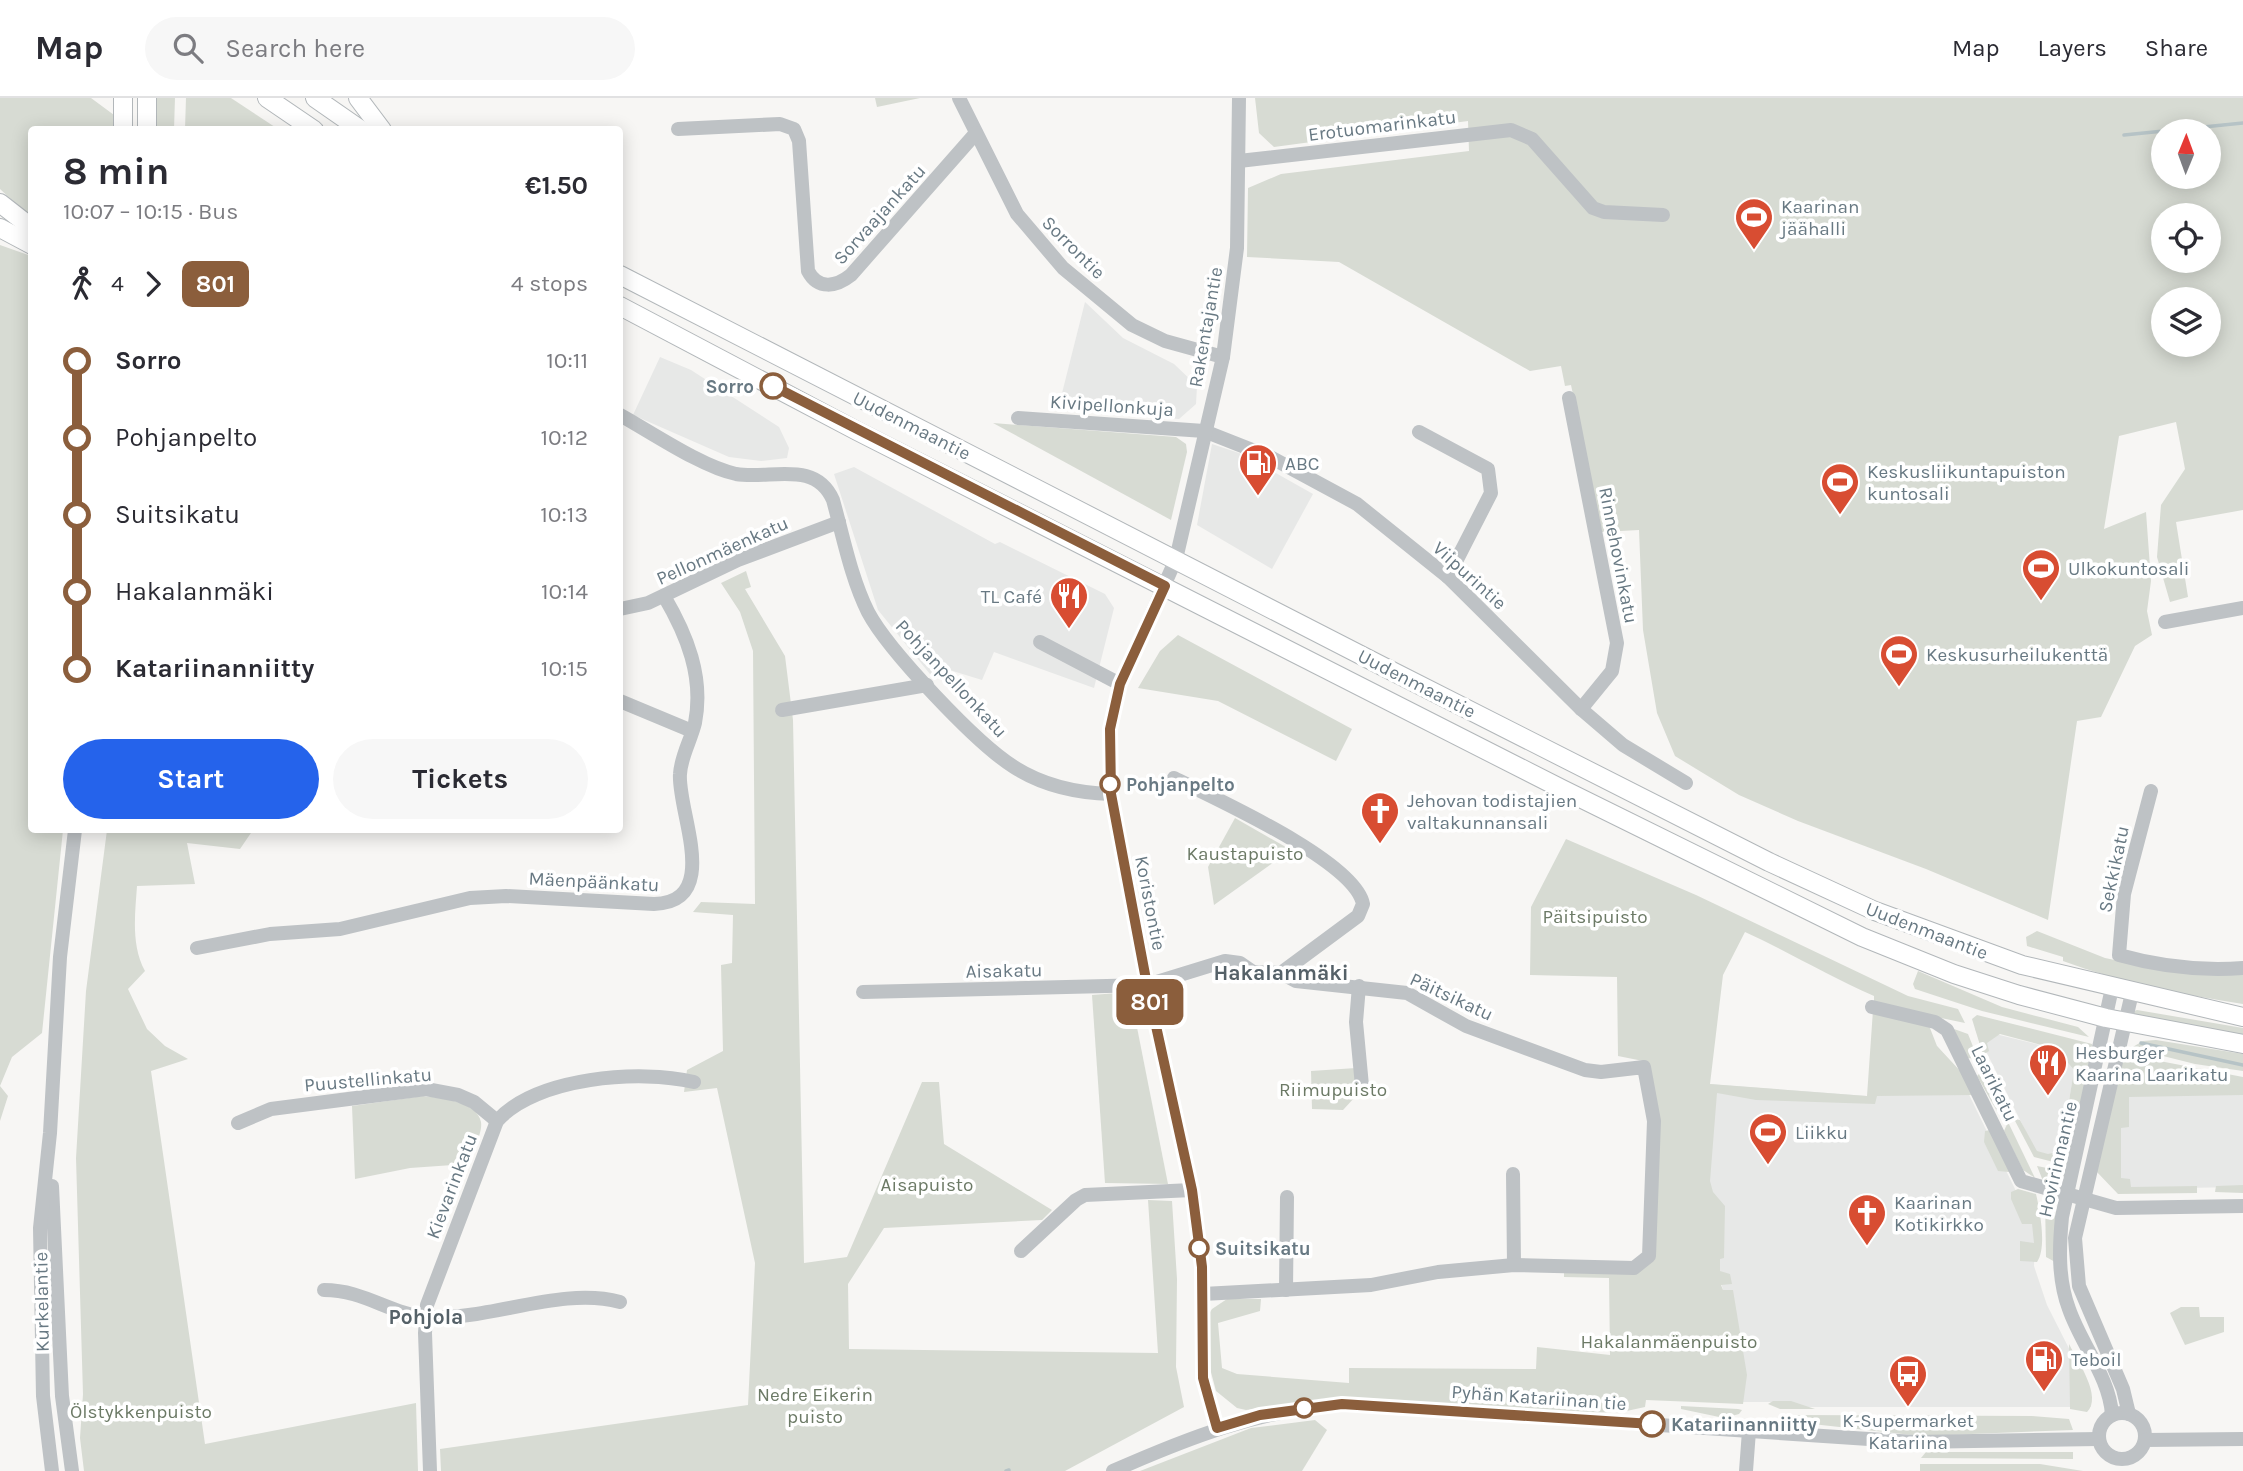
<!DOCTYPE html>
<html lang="en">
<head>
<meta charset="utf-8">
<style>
	:root { --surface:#fff; --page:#f7f7f7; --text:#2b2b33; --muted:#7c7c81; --line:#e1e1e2; --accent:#2563eb }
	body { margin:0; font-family:Karla,sans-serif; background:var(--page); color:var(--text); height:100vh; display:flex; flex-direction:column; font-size:26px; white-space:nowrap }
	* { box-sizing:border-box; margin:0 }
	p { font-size:23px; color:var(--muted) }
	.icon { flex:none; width:38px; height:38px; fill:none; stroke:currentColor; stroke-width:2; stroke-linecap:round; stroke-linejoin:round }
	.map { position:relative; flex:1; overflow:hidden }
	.panel { position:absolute; left:28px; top:28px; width:595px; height:707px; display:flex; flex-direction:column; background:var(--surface); border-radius:7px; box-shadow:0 4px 18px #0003 }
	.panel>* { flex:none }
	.badge { padding:0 14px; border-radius:10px; font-size:24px; line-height:46px }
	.needle { width:46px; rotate:1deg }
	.controls { position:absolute; left:2151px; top:21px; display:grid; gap:14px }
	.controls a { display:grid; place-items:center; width:70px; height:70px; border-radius:50%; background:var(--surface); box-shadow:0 4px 18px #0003; font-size:35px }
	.map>.badge { position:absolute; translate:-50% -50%; box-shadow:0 0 0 4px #fff }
	.legs { display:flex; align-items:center; gap:10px; height:77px; padding:0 35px; font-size:23px }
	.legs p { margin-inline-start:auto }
	.head { display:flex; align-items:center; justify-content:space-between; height:119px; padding:0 35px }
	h1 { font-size:38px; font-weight:700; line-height:52px }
	.action { display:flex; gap:14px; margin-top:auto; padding:14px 35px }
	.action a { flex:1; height:80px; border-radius:42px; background:var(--accent); color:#fff; font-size:28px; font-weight:700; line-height:80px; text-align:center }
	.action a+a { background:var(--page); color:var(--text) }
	ul { padding:0 35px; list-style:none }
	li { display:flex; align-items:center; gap:24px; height:77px; font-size:26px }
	li i { display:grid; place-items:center; width:10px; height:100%; margin:0 9px; background:currentColor }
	li i::after { content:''; width:18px; height:18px; margin:-9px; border:5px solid; border-radius:50%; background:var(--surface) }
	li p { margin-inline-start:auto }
	li:first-child i { background:linear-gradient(#0000 50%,currentColor 0) }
	li:last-child i { background:linear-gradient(currentColor 50%,#0000 0) }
	header { display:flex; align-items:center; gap:42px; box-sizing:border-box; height:98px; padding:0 35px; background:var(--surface); border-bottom:2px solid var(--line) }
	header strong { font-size:33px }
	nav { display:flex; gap:38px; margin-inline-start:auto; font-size:24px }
	.search { width:490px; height:63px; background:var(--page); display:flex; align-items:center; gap:18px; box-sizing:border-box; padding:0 24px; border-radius:38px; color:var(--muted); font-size:26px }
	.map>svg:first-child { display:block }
	.built { fill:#e7e8e7 }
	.green { fill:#d7dbd3; fill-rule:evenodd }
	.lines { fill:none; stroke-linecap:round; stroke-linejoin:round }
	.stream { stroke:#b6c3c6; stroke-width:3.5 }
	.major-casing { stroke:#b2b7ba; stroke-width:20 }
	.minor { stroke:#bec2c5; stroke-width:14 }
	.major { stroke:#fff; stroke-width:18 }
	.line-1-casing { stroke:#fff; stroke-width:16 }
	.line-1 { stroke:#8b5e3c; stroke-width:10 }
	.stop-1-dot { fill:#fff; stroke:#8b5e3c; stroke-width:3.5 }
	.labels { text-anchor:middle; stroke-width:7; stroke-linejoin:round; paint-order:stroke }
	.street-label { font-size:19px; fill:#687983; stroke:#fff }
	.poi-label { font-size:19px; fill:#687983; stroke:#fff; text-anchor:start }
	.stop-label { font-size:19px; font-weight:bold; fill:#687983; stroke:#fff; text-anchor:start }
	.park-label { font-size:19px; fill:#6c7a66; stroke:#fff }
	.neighbourhood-label { font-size:21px; font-weight:bold; fill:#556168; stroke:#fff }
</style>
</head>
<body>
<header>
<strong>Map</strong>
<div class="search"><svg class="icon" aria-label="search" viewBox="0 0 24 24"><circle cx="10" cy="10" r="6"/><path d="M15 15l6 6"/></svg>Search here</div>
<nav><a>Map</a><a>Layers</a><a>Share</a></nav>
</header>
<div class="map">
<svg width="2243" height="1373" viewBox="0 0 2243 1373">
	<rect width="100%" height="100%" fill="#f7f6f4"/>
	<g class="built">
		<polygon points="1085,204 1123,240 1174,266 1197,288 1196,306 1179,321 1058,311"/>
		<polygon points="660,259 691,272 779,329 789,350 787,360 761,363 729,359 633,317"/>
		<polygon points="1212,346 1242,356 1313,396 1272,471 1197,427"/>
		<polygon points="854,369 995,446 1000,444 1105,496 1114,510 1094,590 994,554 982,582 943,570 934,581 878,512 834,376"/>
		<polygon points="1975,931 2056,951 2074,972 2060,1059 2036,1054"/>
		<polygon points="1937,948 1956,970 2035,1132 2034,1168 2047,1207 2091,1294 2091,1309 1794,1309 1777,1304 1737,1304 1724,1195 1696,1100 1709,986 1867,998"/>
		<polygon points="2130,989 2243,995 2243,1089 2118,1091 2112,1045"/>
	</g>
	<g class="green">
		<polygon points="0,0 91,0 114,17 114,31 32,32 31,120 0,91"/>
		<polygon points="156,0 175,0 174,31 156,31"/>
		<polygon points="186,0 231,0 278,31 185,31"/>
		<polygon points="875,0 920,0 877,9"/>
		<path d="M1255,0H2243V412L2176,424L2188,499L2170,504L2157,459L2161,407L2185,371L2176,324L2119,338L2104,431L2146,414L2151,483L2147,513L2152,537L2135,548L2101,619L2077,623L2048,822L1926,771L1798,723L1739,697L1675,658L1657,615L1643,532L1639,432L1602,434L1571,287L1565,288L1561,268L1530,273L1339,164L1247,159L1248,90L1281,76L1469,53L1468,23L1274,49L1259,35ZM2163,33H2208V79H2163ZM2163,117H2208V163H2163ZM2163,201H2208V247H2163Z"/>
		<polygon points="0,147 31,158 32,732 63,732 42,935 12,959 0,988 8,998 0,1023"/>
		<polygon points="993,325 1176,339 1186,346 1187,354 1171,422"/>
		<polygon points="746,473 751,489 745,491 785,558 793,622 804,1165 847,1159 922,984 939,984 944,1046 1052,1112 1042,1122 884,1130 848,1186 849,1251 1158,1255 1148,1102 1172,1103 1177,1181 1176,1269 1184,1309 1065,1373 441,1373 440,1351 748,1307 755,1165 717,990 684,994 687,972 723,953 721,867 732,865 733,817 693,814 701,804 755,806 753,553 740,514 721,485"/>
		<polygon points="1178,537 1352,631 1336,663 1218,603 1138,590 1160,553"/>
		<polygon points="1235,720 1291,752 1214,807 1208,769"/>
		<path d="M107,732H253L240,751L187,745L195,786L137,788C135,817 131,847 145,873L128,891L147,931L165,948L188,961L151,973L205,1346L416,1305L418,1373H84L80,1340L83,1296L76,1060L86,893Z"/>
		<path d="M1566,741L1696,797L1908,898L1958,911L1965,925L1874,906V898C1830,879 1789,854 1745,834L1723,877L1710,986L1867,998L1873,912L1928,925L1937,948L1963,976L1974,997L1877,998L1875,1006L1756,1002L1717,995L1710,1083L1713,1094L1725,1108L1724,1160L1720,1161V1173L1730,1176L1732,1186L1721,1187L1723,1192H1733L1747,1277L1743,1306L1646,1302L1645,1309L1622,1314L1571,1315L1345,1299L1246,1312L1237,1310L1216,1293L1208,1263L1207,1219L1212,1211L1227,1201H1261L1260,1213L1218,1225L1222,1270L1237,1276L1349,1285V1270L1536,1271L1537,1249L1610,1257L1609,1180L1564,1179V1171L1651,1162L1648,964L1618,958L1617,879L1530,877L1531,809Z"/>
		<path d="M2037,833L2105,860L2139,867L2243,876V906C2181,896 2122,885 2063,863V859L2027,848L2026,839Z"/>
		<polygon points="1918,873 2002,909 2078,929 2089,939 1982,913 1915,891 1913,886"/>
		<polygon points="1130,894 1168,1086 1105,1085 1092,897"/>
		<polygon points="2137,912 2243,930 2243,940 2148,923 2129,915"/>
		<polygon points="1977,917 2092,946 2093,959 2069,1068 2034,1059 2014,1021 2020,1022 2037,1053 2048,1056 2057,1054 2062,1046 2074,972 2056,951 2000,936 1987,945 1989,953 1983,957 1972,921"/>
		<polygon points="1954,931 1968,936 1978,961 1967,960"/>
		<polygon points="2156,942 2243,956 2243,973 2195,966 2131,950 2143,943"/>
		<polygon points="2123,956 2243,979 2243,997 2129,999 2129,1029 2121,1030 2121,1080 2130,1081 2131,1089 2197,1088 2197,1095 2118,1096 2096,1073"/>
		<polygon points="1356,970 1355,999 1343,1012 1312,1011 1311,973"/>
		<polygon points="1984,971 2003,1013 1998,1015 1977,978"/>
		<path d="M423,998C440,1000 477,1003 481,1024C483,1036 471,1055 467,1066L410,1070L355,1081L352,1008Z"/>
		<polygon points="2008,1024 2035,1080 2023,1072 2004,1033"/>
		<polygon points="1990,1032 2010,1073 2009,1074 1998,1073 1984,1044 1985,1033"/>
		<path d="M2037,1068L2067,1074C2061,1083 2053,1086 2043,1083Z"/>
		<polygon points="2243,1087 2243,1095 2215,1094 2216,1088"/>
		<path d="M2018,1091L2036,1096C2040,1113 2047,1150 2037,1164L2020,1163V1143L2034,1145L2032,1126H2022L2011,1101V1094Z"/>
		<polygon points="2045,1101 2056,1120 2057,1165 2046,1159"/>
		<polygon points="2181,1209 2199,1209 2200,1219 2224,1219 2224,1234 2185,1247 2170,1215"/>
		<path d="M2069,1246C2077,1262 2103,1299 2087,1314L2070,1311Z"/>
		<polygon points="1773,1303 1791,1303 1815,1311 1780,1311 1768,1306"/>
		<polygon points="1681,1308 1738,1311 1742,1312 1739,1316 1724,1320 1681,1311"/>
		<polygon points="1795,1317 2032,1318 2069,1321 2073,1332 1921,1338 1785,1323"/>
		<polygon points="1315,1322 1327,1332 1302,1373 1140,1373 1251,1330"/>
		<polygon points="1926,1354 2073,1354 2073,1361 1921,1360"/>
		<polygon points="1920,1366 2040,1366 2083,1373 1920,1373"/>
	</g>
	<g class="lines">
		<g class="stream">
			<polyline points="2124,37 2243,25"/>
			<polyline points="2141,945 2243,967"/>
			<polyline points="1006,1373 1009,1372"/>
		</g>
		<defs>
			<g id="major">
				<polyline points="123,0 123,32"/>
				<polyline points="147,0 147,32"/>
				<polyline points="267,0 314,32"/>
				<polyline points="315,0 361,32"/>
				<polyline points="358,0 382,32"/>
				<polyline points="0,105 32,130"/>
				<polyline points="0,130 32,147"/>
				<polyline points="620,177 1384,569 1769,764 1875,813 2022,867 2243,919"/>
				<polyline points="620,208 857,333 1562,691 1862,839 1954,876 2019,897 2106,920 2243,946"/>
			</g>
		</defs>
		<use href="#major" class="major-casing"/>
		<g class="minor">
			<polyline points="959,0 1017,116 1063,170 1132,227 1165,243 1223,259"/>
			<path d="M678,31L780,26L794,31L799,43L808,173C818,192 836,189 851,177L976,35"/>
			<polyline points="1239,63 1511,32 1532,41 1593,110 1604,114 1663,117"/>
			<polyline points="1569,300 1617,545 1612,573 1581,611"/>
			<path d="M620,317C651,334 702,369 736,376C770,382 815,361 833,402C843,438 851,480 868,514C888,552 977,646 1014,669C1042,687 1078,695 1111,696"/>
			<polyline points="1018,320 1204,333 1270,359 1357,406 1448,479 1581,611 1623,647 1686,685"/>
			<polyline points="1419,334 1488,371 1491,395 1448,479"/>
			<polyline points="620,511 648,505 738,462 839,424"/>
			<polyline points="2165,524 2243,510"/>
			<polyline points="1040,544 1120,586"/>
			<polyline points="620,603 692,633"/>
			<polyline points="782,612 927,587"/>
			<path d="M2151,693L2124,796L2119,857C2158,868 2202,873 2243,870"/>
			<path d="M197,850L270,836L340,831L470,800L506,798L654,806C723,804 677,713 680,676C681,658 691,642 695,625C704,579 687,537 664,498"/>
			<polyline points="1359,888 1356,924 1362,988"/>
			<path d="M2112,890L2062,1119C2059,1150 2058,1182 2069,1211C2081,1246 2110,1280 2112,1317"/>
			<path d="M863,894L1147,887L1225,863L1240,865L1253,874L1281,875L1358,818L1363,806C1355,763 1214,700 1174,680"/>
			<polyline points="1872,909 1935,924 1947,932 2021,1083 2116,1110 2243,1108"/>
			<polyline points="238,1025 271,1011 426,991 458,997 474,1004 497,1023"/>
			<polyline points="1513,1076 1514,1167"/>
			<polyline points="52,1088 62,1298 72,1373"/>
			<polyline points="1021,1153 1076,1102 1085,1097 1192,1092"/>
			<path d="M324,1192C365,1192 391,1217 428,1219C489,1223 561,1188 620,1204"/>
			<polyline points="1286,1192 1287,1099"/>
			<polyline points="1203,1196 1371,1187 1438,1174 1514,1167 1634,1170 1649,1158 1654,1023 1644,969 1601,974 1585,972 1466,928 1407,895 1296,883 1281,875"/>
			<circle cx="2122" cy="1338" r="23"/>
			<polyline points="2129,1316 2123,1291 2079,1188 2075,1140 2132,895"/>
			<polyline points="1217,1330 1203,1280 1202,1169 1192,1092 1147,887 1111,696 1110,631 1120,586 1176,461 1223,259 1237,150 1239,0"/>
			<polyline points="2145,1342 2243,1341"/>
			<polyline points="52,1373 43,1298 40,1130 50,1035 60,859 75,732"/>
			<path d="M430,1373L425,1235L427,1207L497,1023C536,979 640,971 694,984"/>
			<path d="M1113,1373C1190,1339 1257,1313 1342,1306L1914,1344L2099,1341"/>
			<polyline points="1746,1373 1749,1333"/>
		</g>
		<use href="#major" class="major"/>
	</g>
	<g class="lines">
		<defs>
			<polyline id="line-1" points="773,288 1165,488 1120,586 1110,631 1111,696 1147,887 1192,1092 1202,1169 1203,1280 1217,1330 1260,1317 1342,1306 1652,1326"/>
		</defs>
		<use href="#line-1" class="line-1-casing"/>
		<use href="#line-1" class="line-1"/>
	</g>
	<defs>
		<symbol id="stadium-pin" viewBox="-11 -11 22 30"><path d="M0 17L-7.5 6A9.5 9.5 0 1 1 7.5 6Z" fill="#d84d32" stroke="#fff"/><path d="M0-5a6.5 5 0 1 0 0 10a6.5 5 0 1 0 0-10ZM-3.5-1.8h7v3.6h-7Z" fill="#fff"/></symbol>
		<symbol id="fuel-pin" viewBox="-11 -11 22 30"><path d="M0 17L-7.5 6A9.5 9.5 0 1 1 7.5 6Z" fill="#d84d32" stroke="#fff"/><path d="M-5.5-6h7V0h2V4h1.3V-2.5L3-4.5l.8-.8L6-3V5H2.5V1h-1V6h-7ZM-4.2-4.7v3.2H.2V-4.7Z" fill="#fff"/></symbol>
		<symbol id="restaurant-pin" viewBox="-11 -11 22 30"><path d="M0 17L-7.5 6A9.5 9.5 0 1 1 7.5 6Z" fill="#d84d32" stroke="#fff"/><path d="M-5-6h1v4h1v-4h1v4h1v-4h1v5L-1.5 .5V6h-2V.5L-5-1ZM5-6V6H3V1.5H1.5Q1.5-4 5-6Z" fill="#fff"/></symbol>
		<symbol id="church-pin" viewBox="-11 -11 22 30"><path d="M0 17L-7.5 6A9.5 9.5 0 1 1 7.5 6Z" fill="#d84d32" stroke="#fff"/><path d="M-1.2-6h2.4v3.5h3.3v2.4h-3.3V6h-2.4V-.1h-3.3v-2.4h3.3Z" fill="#fff"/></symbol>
		<symbol id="bus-pin" viewBox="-11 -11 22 30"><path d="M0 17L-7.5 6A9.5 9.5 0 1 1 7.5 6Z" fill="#d84d32" stroke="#fff"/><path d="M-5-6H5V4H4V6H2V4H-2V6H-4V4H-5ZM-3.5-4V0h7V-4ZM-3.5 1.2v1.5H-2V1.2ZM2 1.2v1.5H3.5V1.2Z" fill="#fff"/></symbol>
	</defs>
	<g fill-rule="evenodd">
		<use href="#stadium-pin" x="1732" y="97" width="44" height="60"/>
		<use href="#fuel-pin" x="1236" y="343" width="44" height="60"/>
		<use href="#stadium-pin" x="1818" y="362" width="44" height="60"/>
		<use href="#stadium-pin" x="2019" y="448" width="44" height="60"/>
		<use href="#restaurant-pin" x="1047" y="476" width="44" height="60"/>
		<use href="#stadium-pin" x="1877" y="534" width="44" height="60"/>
		<use href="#church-pin" x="1358" y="691" width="44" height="60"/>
		<use href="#restaurant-pin" x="2026" y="943" width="44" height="60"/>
		<use href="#stadium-pin" x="1746" y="1012" width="44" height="60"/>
		<use href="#church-pin" x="1845" y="1093" width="44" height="60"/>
		<use href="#fuel-pin" x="2022" y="1239" width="44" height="60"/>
		<use href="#bus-pin" x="1886" y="1254" width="44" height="60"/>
	</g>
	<g class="stop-1-dot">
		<circle cx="773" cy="288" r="12"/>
		<circle cx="1110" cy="686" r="9"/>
		<circle cx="1199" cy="1150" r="9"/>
		<circle cx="1304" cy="1310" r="9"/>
		<circle cx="1652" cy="1326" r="12"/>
	</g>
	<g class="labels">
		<g class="street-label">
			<text transform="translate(1382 27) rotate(-7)" y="7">Erotuomarinkatu</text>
			<text transform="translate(879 116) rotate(-48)" y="7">Sorvaajankatu</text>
			<text transform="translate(1074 149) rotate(45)" y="7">Sorrontie</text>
			<text transform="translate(1205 229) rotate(-80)" y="7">Rakentajantie</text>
			<text transform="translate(1112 307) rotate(4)" y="7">Kivipellonkuja</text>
			<text transform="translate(912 327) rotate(27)" y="7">Uudenmaantie</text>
			<text transform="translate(722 452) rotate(-24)" y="7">Pellonmäenkatu</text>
			<text transform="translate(1619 457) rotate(79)" y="7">Rinnehovinkatu</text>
			<text transform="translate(1470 477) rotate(42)" y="7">Viipurintie</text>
			<text transform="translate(952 580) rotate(47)" y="7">Pohjanpellonkatu</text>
			<text transform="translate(1417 585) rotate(27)" y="7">Uudenmaantie</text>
			<text transform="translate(2113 771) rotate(-78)" y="7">Sekkikatu</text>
			<text transform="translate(594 783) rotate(3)" y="7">Mäenpäänkatu</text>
			<text transform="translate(1151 805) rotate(79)" y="7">Koristontie</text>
			<text transform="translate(1927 832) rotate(21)" y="7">Uudenmaantie</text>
			<text transform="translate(1004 872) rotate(-1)" y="7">Aisakatu</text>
			<text transform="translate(1452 898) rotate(25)" y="7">Päitsikatu</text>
			<text transform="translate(368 981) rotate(-5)" y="7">Puustellinkatu</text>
			<text transform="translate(1995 985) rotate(64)" y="7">Laarikatu</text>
			<text transform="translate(2057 1061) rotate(-77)" y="7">Hovirinnantie</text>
			<text transform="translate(451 1088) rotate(-69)" y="7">Kievarinkatu</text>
			<text transform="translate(41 1204) rotate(-91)" y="7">Kurkelantie</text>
			<text transform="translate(1539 1299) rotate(4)" y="7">Pyhän Katariinan tie</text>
		</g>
		<g class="poi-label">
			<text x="1781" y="115">Kaarinan<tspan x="1781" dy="22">jäähalli</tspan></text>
			<text x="1285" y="372">ABC</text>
			<text x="1867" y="380">Keskusliikuntapuiston<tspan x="1867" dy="22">kuntosali</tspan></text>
			<text x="2068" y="477">Ulkokuntosali</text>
			<text x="1042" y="505" text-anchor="end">TL Café</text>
			<text x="1926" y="563">Keskusurheilukenttä</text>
			<text x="1407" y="709">Jehovan todistajien<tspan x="1407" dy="22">valtakunnansali</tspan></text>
			<text x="2075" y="961">Hesburger<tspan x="2075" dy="22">Kaarina Laarikatu</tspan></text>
			<text x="1795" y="1041">Liikku</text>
			<text x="1894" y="1111">Kaarinan<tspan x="1894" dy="22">Kotikirkko</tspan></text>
			<text x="2071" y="1268">Teboil</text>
			<text x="1908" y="1329" text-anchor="middle">K-Supermarket<tspan x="1908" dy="22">Katariina</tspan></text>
		</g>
		<g class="stop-label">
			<text x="754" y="295" text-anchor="end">Sorro</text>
			<text x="1126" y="693">Pohjanpelto</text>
			<text x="1215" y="1157">Suitsikatu</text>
			<text x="1671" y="1333">Katariinanniitty</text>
		</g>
		<g class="park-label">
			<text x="1245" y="762">Kaustapuisto</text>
			<text x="1595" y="825">Päitsipuisto</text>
			<text x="1333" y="998">Riimupuisto</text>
			<text x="927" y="1093">Aisapuisto</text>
			<text x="1669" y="1250">Hakalanmäenpuisto</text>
			<text x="815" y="1303">Nedre Eikerin<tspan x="815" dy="22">puisto</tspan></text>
			<text x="141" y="1320">Ölstykkenpuisto</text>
		</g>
		<g class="neighbourhood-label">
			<text x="1281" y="882">Hakalanmäki</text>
			<text x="426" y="1226">Pohjola</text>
		</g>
	</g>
</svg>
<div class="controls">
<a><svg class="needle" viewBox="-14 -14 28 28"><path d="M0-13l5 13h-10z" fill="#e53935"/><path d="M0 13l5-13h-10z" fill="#7c7c81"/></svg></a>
<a><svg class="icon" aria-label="locate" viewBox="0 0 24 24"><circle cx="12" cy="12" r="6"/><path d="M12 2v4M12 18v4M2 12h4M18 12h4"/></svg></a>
<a><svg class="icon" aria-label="layers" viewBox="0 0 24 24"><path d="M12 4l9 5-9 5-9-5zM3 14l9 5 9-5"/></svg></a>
</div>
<b class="badge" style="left:1150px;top:904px;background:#8b5e3c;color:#fff">801</b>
<section class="panel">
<div class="head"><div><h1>8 min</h1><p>10:07 – 10:15 · Bus</p></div><b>€1.50</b></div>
<div class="legs"><svg class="icon" aria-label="walk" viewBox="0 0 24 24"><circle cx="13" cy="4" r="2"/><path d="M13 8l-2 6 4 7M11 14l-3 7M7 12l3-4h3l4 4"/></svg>4<svg class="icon" aria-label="forward" viewBox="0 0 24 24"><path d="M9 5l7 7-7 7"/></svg><b class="badge" style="background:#8b5e3c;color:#fff">801</b><p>4 stops</p></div>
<ul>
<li><i style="color:#8b5e3c"></i><b>Sorro</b><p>10:11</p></li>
<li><i style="color:#8b5e3c"></i><span>Pohjanpelto</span><p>10:12</p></li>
<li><i style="color:#8b5e3c"></i><span>Suitsikatu</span><p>10:13</p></li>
<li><i style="color:#8b5e3c"></i><span>Hakalanmäki</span><p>10:14</p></li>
<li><i style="color:#8b5e3c"></i><b>Katariinanniitty</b><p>10:15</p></li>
</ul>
<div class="action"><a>Start</a><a>Tickets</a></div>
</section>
</div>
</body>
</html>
